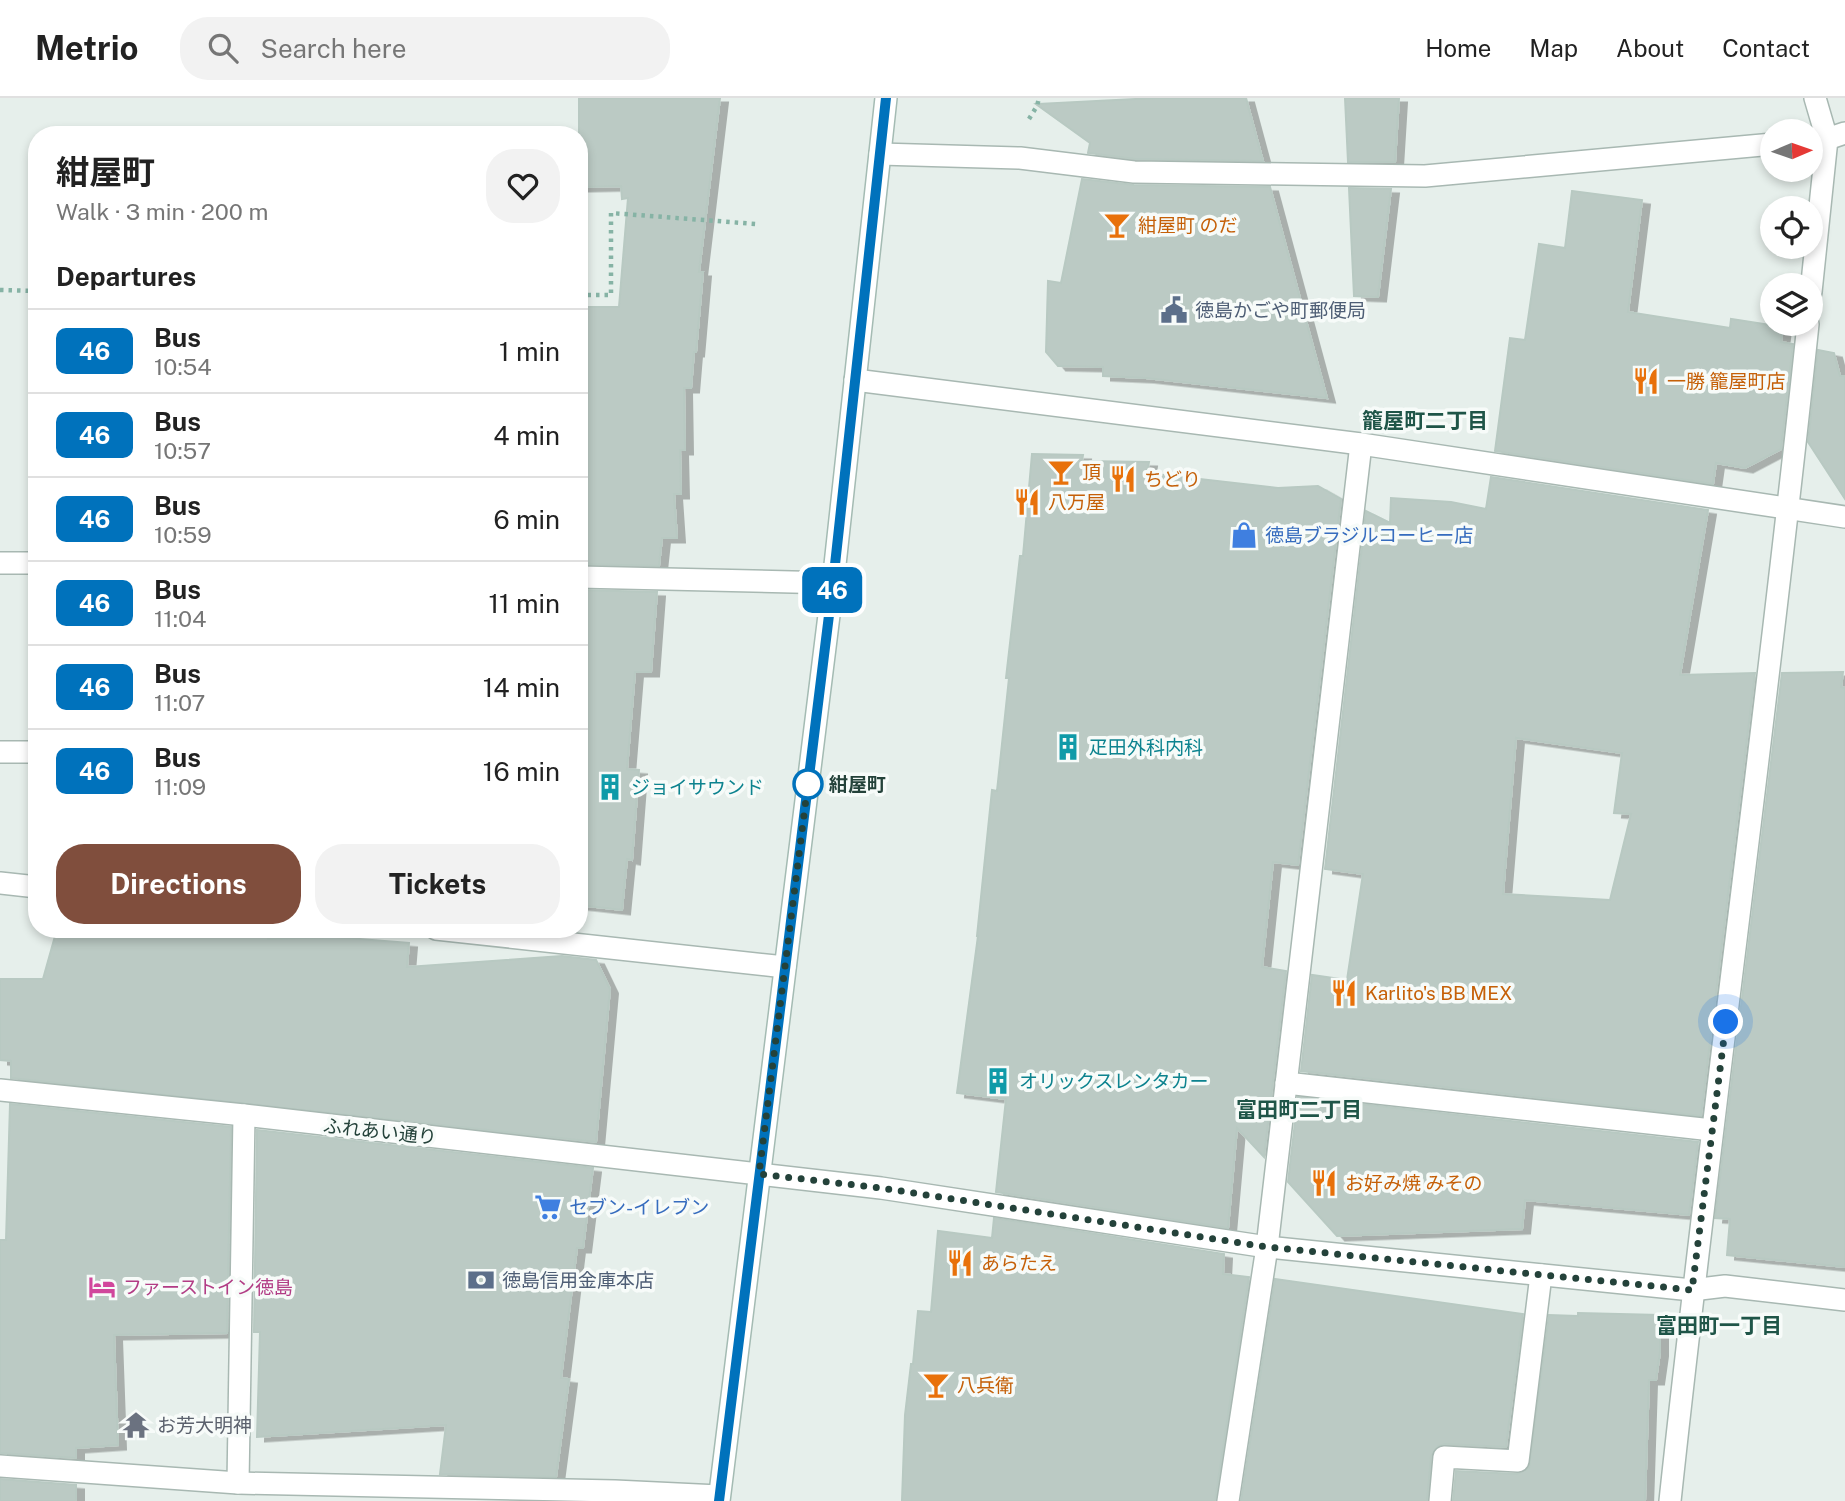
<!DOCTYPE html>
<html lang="en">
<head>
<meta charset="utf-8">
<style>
	:root { --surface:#fff; --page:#f2f2f2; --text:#222; --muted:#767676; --line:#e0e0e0; --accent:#804e3d }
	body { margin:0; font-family:"Public Sans","Noto Sans JP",sans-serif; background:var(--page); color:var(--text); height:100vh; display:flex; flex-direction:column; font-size:26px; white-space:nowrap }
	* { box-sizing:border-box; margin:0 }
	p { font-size:23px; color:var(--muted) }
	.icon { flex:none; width:38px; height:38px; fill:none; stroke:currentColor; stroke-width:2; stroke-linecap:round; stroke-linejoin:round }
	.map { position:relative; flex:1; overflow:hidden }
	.sheet { position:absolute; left:28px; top:28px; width:560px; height:812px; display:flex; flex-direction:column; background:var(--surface); border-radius:28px; box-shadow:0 4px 10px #0003 }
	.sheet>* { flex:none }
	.badge { padding:0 14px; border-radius:10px; font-size:24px; line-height:46px }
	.needle { width:46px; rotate:88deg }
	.fabs { position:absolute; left:1760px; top:21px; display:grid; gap:14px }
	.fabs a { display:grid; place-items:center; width:63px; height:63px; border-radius:50%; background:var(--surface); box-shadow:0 4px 10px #0003; font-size:35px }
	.you { position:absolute; width:35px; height:35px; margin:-18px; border:5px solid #fff; border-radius:50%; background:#1a73e8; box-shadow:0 0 0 10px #1a73e833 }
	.map>.badge { position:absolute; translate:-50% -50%; box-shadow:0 0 0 4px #fff }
	h2 { padding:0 28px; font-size:26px; line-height:63px }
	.round { display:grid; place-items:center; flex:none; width:74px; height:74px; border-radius:28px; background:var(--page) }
	.summary { display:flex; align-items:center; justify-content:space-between; height:119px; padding:0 28px }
	h1 { font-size:33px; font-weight:700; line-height:52px }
	.primary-button { display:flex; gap:14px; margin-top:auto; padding:14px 28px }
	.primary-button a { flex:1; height:80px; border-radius:28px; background:var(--accent); color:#fff; font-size:28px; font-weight:700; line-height:80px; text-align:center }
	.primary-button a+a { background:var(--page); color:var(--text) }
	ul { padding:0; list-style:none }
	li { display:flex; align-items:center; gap:21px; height:84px; padding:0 28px; border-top:2px solid var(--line) }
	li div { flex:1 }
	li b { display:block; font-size:26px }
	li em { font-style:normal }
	li .badge { min-width:77px; font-weight:700; text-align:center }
	header { display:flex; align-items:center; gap:42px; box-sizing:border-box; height:98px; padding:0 35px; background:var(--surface); border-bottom:2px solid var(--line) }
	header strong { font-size:33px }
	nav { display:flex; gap:38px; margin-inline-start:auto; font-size:24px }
	.search { width:490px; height:63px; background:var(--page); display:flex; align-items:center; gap:18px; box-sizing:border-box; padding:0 24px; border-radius:28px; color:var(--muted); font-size:26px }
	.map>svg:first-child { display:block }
	.building { fill:#bbcac4; stroke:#b8c9c2; stroke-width:2; fill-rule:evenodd; filter:url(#shadow) }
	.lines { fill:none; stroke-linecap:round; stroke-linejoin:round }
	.pedestrian-casing { stroke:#a8b8b2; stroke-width:24 }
	.minor-casing { stroke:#a8b8b2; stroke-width:24 }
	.secondary-casing { stroke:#a4bbb3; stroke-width:24 }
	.path { stroke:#86b3a5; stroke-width:4.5; stroke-dasharray:3.5 5; stroke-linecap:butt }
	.pedestrian { stroke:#fff; stroke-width:21 }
	.minor { stroke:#fff; stroke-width:21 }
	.secondary { stroke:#fff; stroke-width:21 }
	.line-casing { stroke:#fff; stroke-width:16 }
	.line { stroke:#0072bc; stroke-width:10 }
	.walk { stroke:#24423a; stroke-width:7; stroke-dasharray:0 12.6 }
	.stop-dot { fill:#fff; stroke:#0072bc; stroke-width:3.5 }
	.labels { text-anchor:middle; stroke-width:7; stroke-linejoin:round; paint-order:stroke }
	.food-label { font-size:19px; fill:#c56008; stroke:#f7fbf9; text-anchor:start }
	.service-label { font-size:19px; fill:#4e5e75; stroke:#f7fbf9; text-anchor:start }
	.shop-label { font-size:19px; fill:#366cbe; stroke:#f7fbf9; text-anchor:start }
	.culture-label { font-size:19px; fill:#0d838f; stroke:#f7fbf9; text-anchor:start }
	.stop-label { font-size:19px; font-weight:bold; fill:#24423a; stroke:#f7fbf9; text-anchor:start }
	.street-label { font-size:19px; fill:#24423a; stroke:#f7fbf9 }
	.hotel-label { font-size:19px; fill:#b23c85; stroke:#f7fbf9; text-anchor:start }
	.worship-label { font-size:19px; fill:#5b616d; stroke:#f7fbf9; text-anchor:start }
	.neighbourhood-label { font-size:21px; font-weight:bold; fill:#1f5548; stroke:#f7fbf9 }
</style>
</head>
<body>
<header>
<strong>Metrio</strong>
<div class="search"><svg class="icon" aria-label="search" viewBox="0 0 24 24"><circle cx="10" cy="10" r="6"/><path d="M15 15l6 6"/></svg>Search here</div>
<nav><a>Home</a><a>Map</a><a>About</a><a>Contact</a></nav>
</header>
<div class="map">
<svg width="1845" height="1403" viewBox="0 0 1845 1403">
	<defs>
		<filter id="shadow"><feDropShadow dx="8" dy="4.5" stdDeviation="0" flood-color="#0004"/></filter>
	</defs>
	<rect width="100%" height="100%" fill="#e6efeb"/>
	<g class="building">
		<polygon points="579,0 720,0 699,174 703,174 696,254 694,254 691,290 684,290 685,352 680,352 681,396 674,396 677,440 662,440 659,468 579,466 579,209 619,209 628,100 622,101 621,88 579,89"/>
		<polygon points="1155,0 1246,0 1263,63 1135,61 1088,55 1090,45 1036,6"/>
		<polygon points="1345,0 1399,0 1395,64 1348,64"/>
		<polygon points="1082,81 1134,87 1270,89 1327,300 1146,280 1103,278 1103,269 1058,268 1046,254 1048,183 1061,185"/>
		<polygon points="1349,90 1391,91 1378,199 1354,198"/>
		<polygon points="1572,93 1642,102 1628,214 1730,230 1731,221 1783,229 1781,244 1793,246 1781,351 1745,370 1716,365 1713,386 1495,353 1510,240 1525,242 1539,146 1565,150"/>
		<polygon points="1818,252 1834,255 1840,278 1845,278 1845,401 1808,344"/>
		<polygon points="1032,356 1083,357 1082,363 1149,364 1147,375 1278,390 1318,388 1341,401 1298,767 1273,764 1262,869 1286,873 1264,1059 1237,1030 1228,1130 996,1094 1006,1001 957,995 978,838 977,838 992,692 997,693 1009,580 1006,580 1020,458 1023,458"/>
		<path d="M1491,379L1708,412L1680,577L1755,575L1701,1018L1301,973L1312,877L1347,882L1363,776L1325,771L1366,413L1390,425L1391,400L1451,404L1486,411ZM1516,640L1622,655L1614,715L1631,716L1610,802L1503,796Z"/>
		<polygon points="579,492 657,494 651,574 635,574 627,671 639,672 632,762 627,761 622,812 579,807"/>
		<polygon points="1843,574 1841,589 1845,590 1845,1169 1727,1157 1730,1121 1715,1120 1782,575"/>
		<polygon points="57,831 269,834 268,841 334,839 409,845 407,869 562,858 596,862 610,891 596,1044 11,980 11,963 0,962 0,881 43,881"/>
		<polygon points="1298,999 1698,1044 1689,1117 1525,1102 1522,1131 1337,1138 1288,1084"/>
		<polygon points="10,1006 231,1029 227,1235 114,1237 118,1347 76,1350 76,1360 0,1355 0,1142 6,1142"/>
		<polygon points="257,1032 593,1070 583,1150 577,1150 561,1280 569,1281 556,1379 440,1376 446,1327 257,1339 260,1234 254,1234"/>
		<polygon points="994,1120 1224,1156 1223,1176 1249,1179 1215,1403 902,1403 905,1317 911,1266 913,1266 918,1213 931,1214 938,1133 992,1140"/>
		<polygon points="1275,1181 1523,1216 1506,1349 1445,1346 1438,1348 1431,1358 1427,1403 1241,1403"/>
		<polygon points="1578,1215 1660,1217 1660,1254 1656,1282 1649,1282 1645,1403 1453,1403 1456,1373 1517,1376 1529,1370 1549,1217 1578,1218"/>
		<polygon points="0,1381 76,1387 76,1403 0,1403"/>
	</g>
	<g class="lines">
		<defs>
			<polyline id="pedestrian" points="855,282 1361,346 1845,419"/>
			<g id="minor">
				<polyline points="1811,42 1827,41 1845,35"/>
				<polyline points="880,56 1020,60 1134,74 1425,78 1773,46"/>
				<polyline points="1811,194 1827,41 1815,0"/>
				<polyline points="0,465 37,465"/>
				<polyline points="579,479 833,485"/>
				<polyline points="0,654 37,654"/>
				<polyline points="0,785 37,789"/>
				<polyline points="436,831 785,869"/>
				<polyline points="1286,985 1712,1032"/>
				<polyline points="0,992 244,1017 881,1090 1267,1149 1692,1192 1725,1188 1845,1202"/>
				<polyline points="0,1368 238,1385 615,1393 719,1398"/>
				<polyline points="238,1385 244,1017"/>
				<polyline points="1228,1403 1267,1149 1361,346"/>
				<polyline points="1440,1403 1444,1359 1518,1363 1541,1177"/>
				<path d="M1670,1403C1712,1010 1767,619 1808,226"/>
			</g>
			<polyline id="secondary" points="719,1403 833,485 886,0"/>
		</defs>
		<use href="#pedestrian" class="pedestrian-casing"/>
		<use href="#minor" class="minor-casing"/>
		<use href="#secondary" class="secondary-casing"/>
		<g class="path">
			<polyline points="1029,21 1037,8 1039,0"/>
			<polyline points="0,192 37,193"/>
			<polyline points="579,197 611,197 611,115 756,126"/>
		</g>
		<use href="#pedestrian" class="pedestrian"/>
		<use href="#minor" class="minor"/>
		<use href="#secondary" class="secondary"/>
	</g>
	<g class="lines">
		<defs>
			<polyline id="line" points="719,1403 833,485 886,0"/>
		</defs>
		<use href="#line" class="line-casing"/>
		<use href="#line" class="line"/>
		<polyline class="walk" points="808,686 809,677 759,1076 881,1090 1267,1149 1692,1192 1726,924"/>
	</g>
	<defs>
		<symbol id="bar-bare" viewBox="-9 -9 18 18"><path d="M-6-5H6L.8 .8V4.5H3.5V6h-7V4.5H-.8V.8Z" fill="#e8710a" stroke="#f7fbf9" stroke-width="2.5" paint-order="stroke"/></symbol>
		<symbol id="civic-bare" viewBox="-9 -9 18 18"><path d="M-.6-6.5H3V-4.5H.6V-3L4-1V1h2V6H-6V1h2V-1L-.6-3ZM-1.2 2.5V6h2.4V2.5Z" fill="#5c6f8a" stroke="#f7fbf9" stroke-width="2.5" paint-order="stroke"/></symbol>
		<symbol id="restaurant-bare" viewBox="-9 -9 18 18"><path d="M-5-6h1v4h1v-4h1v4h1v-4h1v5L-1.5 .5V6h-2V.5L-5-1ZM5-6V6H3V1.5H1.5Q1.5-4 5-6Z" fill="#e8710a" stroke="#f7fbf9" stroke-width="2.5" paint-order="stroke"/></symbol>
		<symbol id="shop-bare" viewBox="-9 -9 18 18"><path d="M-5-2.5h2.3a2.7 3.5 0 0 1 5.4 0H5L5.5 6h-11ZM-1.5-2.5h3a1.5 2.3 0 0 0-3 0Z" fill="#3f7fe0" stroke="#f7fbf9" stroke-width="2.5" paint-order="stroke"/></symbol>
		<symbol id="building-bare" viewBox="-9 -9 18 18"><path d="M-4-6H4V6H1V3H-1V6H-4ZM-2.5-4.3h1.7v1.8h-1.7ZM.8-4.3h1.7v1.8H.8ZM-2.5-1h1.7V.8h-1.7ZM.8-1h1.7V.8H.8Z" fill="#0f9aa8" stroke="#f7fbf9" stroke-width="2.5" paint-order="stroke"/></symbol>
		<symbol id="supermarket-bare" viewBox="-9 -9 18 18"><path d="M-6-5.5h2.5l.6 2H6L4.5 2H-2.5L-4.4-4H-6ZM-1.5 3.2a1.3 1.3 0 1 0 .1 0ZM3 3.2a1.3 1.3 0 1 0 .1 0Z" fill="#3f7fe0" stroke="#f7fbf9" stroke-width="2.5" paint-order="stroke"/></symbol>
		<symbol id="bank-bare" viewBox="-9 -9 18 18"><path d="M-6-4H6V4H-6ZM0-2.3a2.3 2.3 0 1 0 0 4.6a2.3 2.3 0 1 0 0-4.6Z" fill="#5c6f8a" stroke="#f7fbf9" stroke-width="2.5" paint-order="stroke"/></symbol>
		<symbol id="hotel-bare" viewBox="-9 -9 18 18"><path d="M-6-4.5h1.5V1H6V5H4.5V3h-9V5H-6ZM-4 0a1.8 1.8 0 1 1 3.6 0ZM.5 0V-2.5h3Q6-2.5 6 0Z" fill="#d1479c" stroke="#f7fbf9" stroke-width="2.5" paint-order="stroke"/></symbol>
		<symbol id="temple-bare" viewBox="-9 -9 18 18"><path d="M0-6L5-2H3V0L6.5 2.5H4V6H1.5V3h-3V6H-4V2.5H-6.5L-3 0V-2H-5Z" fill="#6b7280" stroke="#f7fbf9" stroke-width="2.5" paint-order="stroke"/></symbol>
	</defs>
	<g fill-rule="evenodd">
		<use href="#bar-bare" x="1098" y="108" width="38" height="38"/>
		<use href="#civic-bare" x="1155" y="193" width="38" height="38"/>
		<use href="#restaurant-bare" x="1627" y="264" width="38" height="38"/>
		<use href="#bar-bare" x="1042" y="355" width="38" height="38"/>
		<use href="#restaurant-bare" x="1104" y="362" width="38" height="38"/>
		<use href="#restaurant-bare" x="1008" y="385" width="38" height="38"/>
		<use href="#shop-bare" x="1225" y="418" width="38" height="38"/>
		<use href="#building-bare" x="1049" y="630" width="38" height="38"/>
		<use href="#building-bare" x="591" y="670" width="38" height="38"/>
		<use href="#restaurant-bare" x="1325" y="876" width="38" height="38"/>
		<use href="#building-bare" x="979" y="964" width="38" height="38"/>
		<use href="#restaurant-bare" x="1305" y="1066" width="38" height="38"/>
		<use href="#supermarket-bare" x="529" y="1090" width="38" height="38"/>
		<use href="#restaurant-bare" x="941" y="1146" width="38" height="38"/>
		<use href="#bank-bare" x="462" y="1163" width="38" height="38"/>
		<use href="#hotel-bare" x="83" y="1170" width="38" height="38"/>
		<use href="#bar-bare" x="917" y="1268" width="38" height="38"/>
		<use href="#temple-bare" x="117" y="1308" width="38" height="38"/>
	</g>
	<circle class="stop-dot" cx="808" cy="686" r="14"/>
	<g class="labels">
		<g class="food-label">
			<text x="1138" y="134">紺屋町 のだ</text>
			<text x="1667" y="290">一勝 籠屋町店</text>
			<text x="1082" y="381">頂</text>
			<text x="1144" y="388">ちどり</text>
			<text x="1048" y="411">八万屋</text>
			<text x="1365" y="902">Karlito's BB MEX</text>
			<text x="1345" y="1092">お好み焼 みその</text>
			<text x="981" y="1172">あらたえ</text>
			<text x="957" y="1294">八兵衛</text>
		</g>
		<g class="service-label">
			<text x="1195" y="219">徳島かごや町郵便局</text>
			<text x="502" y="1189">徳島信用金庫本店</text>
		</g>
		<g class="shop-label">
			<text x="1265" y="444">徳島ブラジルコーヒー店</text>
			<text x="569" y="1116">セブン-イレブン</text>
		</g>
		<g class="culture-label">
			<text x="1089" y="656">疋田外科内科</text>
			<text x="631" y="696">ジョイサウンド</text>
			<text x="1019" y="990">オリックスレンタカー</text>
		</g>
		<g class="stop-label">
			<text x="829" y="693">紺屋町</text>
		</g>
		<g class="street-label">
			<text transform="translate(380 1033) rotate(6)" y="7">ふれあい通り</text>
		</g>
		<g class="hotel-label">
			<text x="123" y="1196">ファーストイン徳島</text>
		</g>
		<g class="worship-label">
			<text x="157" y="1334">お芳大明神</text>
		</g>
		<g class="neighbourhood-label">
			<text x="1425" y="330">籠屋町二丁目</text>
			<text x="1299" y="1019">富田町二丁目</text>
			<text x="1719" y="1235">富田町一丁目</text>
		</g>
	</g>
</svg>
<div class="fabs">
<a><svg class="needle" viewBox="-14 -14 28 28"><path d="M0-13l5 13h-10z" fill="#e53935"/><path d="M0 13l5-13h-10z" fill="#767676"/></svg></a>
<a><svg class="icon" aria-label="locate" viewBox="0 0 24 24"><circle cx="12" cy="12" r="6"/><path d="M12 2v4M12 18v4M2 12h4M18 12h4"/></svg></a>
<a><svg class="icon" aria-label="layers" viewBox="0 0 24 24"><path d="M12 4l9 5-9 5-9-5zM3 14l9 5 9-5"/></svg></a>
</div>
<div class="you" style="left:1726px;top:924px"></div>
<b class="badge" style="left:832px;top:492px;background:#0072bc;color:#fff">46</b>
<section class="sheet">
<div class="summary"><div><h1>紺屋町</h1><p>Walk · 3 min · 200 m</p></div><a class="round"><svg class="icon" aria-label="heart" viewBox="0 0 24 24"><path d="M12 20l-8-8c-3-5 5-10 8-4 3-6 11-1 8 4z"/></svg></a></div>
<h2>Departures</h2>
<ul>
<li><span class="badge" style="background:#0072bc;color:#fff">46</span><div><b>Bus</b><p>10:54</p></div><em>1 min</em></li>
<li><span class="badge" style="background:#0072bc;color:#fff">46</span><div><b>Bus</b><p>10:57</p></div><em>4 min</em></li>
<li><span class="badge" style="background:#0072bc;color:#fff">46</span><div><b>Bus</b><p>10:59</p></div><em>6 min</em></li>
<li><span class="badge" style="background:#0072bc;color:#fff">46</span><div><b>Bus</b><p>11:04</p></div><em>11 min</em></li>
<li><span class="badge" style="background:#0072bc;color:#fff">46</span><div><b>Bus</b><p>11:07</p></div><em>14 min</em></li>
<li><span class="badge" style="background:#0072bc;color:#fff">46</span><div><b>Bus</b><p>11:09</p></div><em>16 min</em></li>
</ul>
<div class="primary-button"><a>Directions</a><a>Tickets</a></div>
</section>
</div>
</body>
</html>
